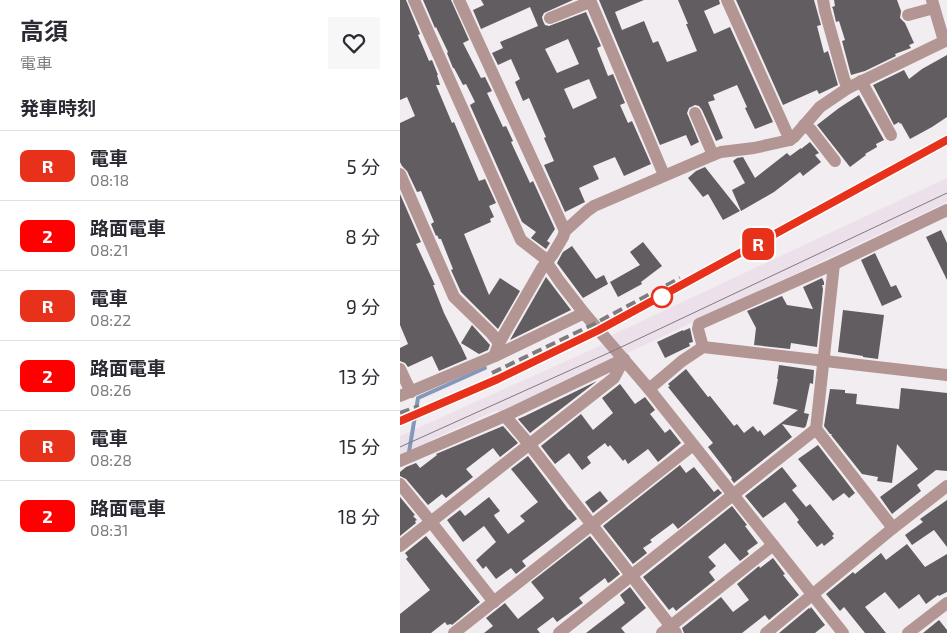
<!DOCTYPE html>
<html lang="ja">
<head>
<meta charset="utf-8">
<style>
	:root { --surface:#fff; --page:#f7f7f7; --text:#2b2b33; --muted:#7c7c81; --line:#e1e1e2 }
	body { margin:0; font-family:"Exo 2","Noto Sans JP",sans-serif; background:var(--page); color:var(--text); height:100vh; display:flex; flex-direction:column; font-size:19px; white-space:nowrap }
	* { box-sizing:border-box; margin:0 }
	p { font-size:16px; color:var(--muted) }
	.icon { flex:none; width:28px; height:28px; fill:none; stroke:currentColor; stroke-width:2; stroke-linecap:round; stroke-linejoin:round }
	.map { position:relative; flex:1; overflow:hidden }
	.panel { display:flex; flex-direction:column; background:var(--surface); width:400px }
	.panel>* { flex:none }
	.badge { padding:0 10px; border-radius:8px; font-size:18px; line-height:32px }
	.map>.badge { position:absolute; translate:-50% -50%; box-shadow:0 0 0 2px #fff }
	h2 { padding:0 20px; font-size:19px; line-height:45px }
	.round { display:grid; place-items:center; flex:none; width:52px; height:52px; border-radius:0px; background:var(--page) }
	.summary { display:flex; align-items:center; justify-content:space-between; height:85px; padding:0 20px }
	h1 { font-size:24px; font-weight:700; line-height:38px }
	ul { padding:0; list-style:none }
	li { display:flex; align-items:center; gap:15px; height:70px; padding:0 20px; border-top:1px solid var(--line) }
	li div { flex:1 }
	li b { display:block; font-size:19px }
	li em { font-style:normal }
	li .badge { min-width:55px; font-weight:700; text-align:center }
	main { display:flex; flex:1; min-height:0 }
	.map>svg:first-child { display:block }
	.built { fill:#ece1eb }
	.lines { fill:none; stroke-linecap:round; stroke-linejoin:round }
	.stream { stroke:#8498bc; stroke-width:4 }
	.building { fill:#615d60; fill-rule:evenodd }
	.minor { stroke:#b39593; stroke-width:12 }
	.tram { stroke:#7e7b7e; stroke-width:1 }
	.rail { stroke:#7e7b7e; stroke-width:4; stroke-dasharray:10 5; stroke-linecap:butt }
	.line-casing { stroke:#fff; stroke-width:11 }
	.line { stroke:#e7311b; stroke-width:8 }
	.stop-dot { fill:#fff; stroke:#e7311b; stroke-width:2.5 }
</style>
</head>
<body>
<main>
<section class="panel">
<div class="summary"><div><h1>高須</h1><p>電車</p></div><a class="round"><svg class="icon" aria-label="heart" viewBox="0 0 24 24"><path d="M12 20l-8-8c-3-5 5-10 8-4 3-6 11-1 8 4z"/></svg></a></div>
<h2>発車時刻</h2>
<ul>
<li><span class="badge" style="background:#e7311b;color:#fff">R</span><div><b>電車</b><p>08:18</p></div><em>5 分</em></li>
<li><span class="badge" style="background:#f00;color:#fff">2</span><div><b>路面電車</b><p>08:21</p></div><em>8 分</em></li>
<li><span class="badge" style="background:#e7311b;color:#fff">R</span><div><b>電車</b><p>08:22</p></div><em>9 分</em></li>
<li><span class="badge" style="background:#f00;color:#fff">2</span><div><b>路面電車</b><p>08:26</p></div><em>13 分</em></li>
<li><span class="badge" style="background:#e7311b;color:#fff">R</span><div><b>電車</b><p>08:28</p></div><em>15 分</em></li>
<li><span class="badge" style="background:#f00;color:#fff">2</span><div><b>路面電車</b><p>08:31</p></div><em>18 分</em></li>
</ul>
</section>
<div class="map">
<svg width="547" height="633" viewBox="0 0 547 633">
	<rect width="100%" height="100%" fill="#f1edf1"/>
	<polygon class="built" points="547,178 547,202 99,414 97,410 31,440 32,444 0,457 0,436 215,339 212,335"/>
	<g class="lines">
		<polyline class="stream" points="9,452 18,398 85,368"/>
	</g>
	<g class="building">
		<polygon points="0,0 6,0 20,34 18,35 29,61 32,60 38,75 37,75 40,85 36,85 52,123 54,122 79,181 85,179 96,203 89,206 94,217 90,219 91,222 64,234 89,295 100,278 120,291 98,329 61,292 51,270 53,269 41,239 39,239 37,235 36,236 31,224 34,222 21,191 17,192 7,171 2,166 0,162 0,123 15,116 7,97 0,100"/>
		<polygon points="23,0 51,0 69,40 63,43 81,78 85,77 92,91 87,93 103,127 106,126 113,141 111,142 130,183 133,181 155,229 147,241 150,243 146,249 131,238 136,232 122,222 70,105 75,102 66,84 63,85 54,68 53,68 47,53 48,52 36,27 35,28"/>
		<path d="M81,0H173L144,13L142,17L143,21L145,25L149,26L186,12L201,46L197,48L208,76L213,74L225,103L220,105L228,123L232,121L251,164L224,176L215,157L193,166L199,179L179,188L185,202L165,212L144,165L154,161L144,138L146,137L129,98L123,101L115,82L120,79L111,59L98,65L92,53L103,48L100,42L138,26L130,7L81,29L73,10L84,5ZM168,39L179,64L157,73L145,49ZM189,79L197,98L173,109L164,89Z"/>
		<polygon points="199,0 244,0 215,12 222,30 244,21 253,43 258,41 267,62 297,51 286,24 288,24 278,0 319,0 320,4 304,11 314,34 330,27 373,122 355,129 345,108 347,107 337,85 313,95 315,100 308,102 323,138 316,141 302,110 299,106 295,105 289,108 287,113 299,142 291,146 286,135 260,145"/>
		<polygon points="336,0 414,0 421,25 417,26 424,53 428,51 438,85 419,94 417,90 383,105"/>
		<polygon points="434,0 497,0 501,11 500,18 505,23 514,43 509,45 511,48 495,54 496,56 465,71 451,75 442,41 445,40 439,21 436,22 433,9 432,7 435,6"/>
		<polygon points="547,55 547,117 532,127 510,139 501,123 500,124 499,122 494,125 473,85 504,70 509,79 522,69"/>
		<polygon points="459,95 484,140 476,144 477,147 465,154 466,155 450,167 417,125 439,108"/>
		<polygon points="410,142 419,153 415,155 421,162 403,176 400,172 374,192 341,211 332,190 345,183 333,161 337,158 343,157 355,178 387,153 390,156 401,148 401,149"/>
		<polygon points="305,167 340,211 323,220 308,194 303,197 288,178 296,171"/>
		<polygon points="0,194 21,242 16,244 35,285 33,285 44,313 60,345 60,344 67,359 39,371 32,356 8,367 5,363 0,361 0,348 8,344 0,325"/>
		<polygon points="541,230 547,243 547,280 526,237"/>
		<polygon points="243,242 262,266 241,282 242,284 218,297 210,282 240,265 230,252"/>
		<polygon points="172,246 196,279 204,275 208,284 183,298 157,263 163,252"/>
		<polygon points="475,253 491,287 496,285 502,297 482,306 461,260"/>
		<polygon points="146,277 171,310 110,340"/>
		<polygon points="422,278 424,282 424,285 422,285 423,289 417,347 391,343 390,349 354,345 356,328 347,311 382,296 387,305 413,309 403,287"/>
		<polygon points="443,310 484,315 478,359 463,357 463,356 438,352"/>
		<polygon points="72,325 90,345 88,350 79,354 61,343"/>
		<polygon points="290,328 293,342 289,343 290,346 265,358 257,342 283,330 283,331"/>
		<polygon points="379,365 414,370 413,384 410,383 404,413 409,414 406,426 404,428 382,424 392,437 334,483 331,479 332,478 308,447 313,443 268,387 270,386 268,384 286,369 308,397 310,396 334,426 337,424 344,433 353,426 358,432 360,430 364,436 398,410 373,404 378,379 377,379"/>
		<polygon points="197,381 130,433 118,419 125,416"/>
		<polygon points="220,384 235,404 245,397 255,410 250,414 265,433 270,429 281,443 258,462 248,449 228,464 225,459 223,461 210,445 208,447 205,443 187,457 191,463 182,470 169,453 155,464 141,446 181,414 193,430 213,413 202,398"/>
		<polygon points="501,388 547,393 547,471 536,470 517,485 521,491 492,514 480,497 518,469 497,444 492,483 477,481 478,477 462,474 431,435 432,434 430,434 424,426 430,389 445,390 445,393 457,394 456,404 499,409"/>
		<polygon points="103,426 118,443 100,457 93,448 66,469 73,477 46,498 42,494 28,505 6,479 0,476 0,472 6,467 16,463 20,468 37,455 36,454"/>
		<polygon points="418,445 455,493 449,498 444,493 433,501 398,459"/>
		<polygon points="128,456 169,510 170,510 177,519 122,561 126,566 116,574 111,568 96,579 86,566 83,569 76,560 96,542 84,526 63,542 47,520 60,510 65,516 89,497 100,511 94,515 95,517 108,534 125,521 120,516 138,502 111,469"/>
		<polygon points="280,465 286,473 294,467 314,492 318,489 322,493 278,529 273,523 250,540 252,542 243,548 247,553 233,564 203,526"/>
		<polygon points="382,467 397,486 392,490 406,507 410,504 434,534 432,536 434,538 424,546 422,543 417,547 397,522 399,520 385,502 363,518 345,496"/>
		<polygon points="200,491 208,501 193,513 185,502"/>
		<polygon points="0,497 15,515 13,516 17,520 15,521 16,523 0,536"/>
		<polygon points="547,500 547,547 534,530 512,545 505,535 523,522 520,519"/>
		<polygon points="332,506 347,525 345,526 358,543 347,551 349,554 340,561 325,543 308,557 316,566 309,572 315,580 276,611 273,607 269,610 243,577"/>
		<polygon points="26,536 80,602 52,625 51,624 47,625 45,622 31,633 0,633 0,614 30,590 6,559 8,557 5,553"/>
		<polygon points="190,536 220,574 210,582 208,583 205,578 179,598 183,603 157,622 153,617 137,629 140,633 84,633 93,626 86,618 105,603 118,619 141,601 144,598 131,582"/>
		<polygon points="507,544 525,567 547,554 547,592 539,596 538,595 526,604 519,594 499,609 485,592 465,607 486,633 465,633 444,607 440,611 426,594 453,572 455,574 481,553 486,560"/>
		<polygon points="373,558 385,574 383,575 399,595 369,620 365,615 342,633 284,633 282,628 321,597 333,612 349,600 337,584 359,566 360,568"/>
		<polygon points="230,587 246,608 221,628 225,633 186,633 225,603 220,595"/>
		<polygon points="411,607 425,625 415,633 379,633 409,608 410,609"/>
		<polygon points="539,620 547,630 547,633 523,633"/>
	</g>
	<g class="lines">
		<g class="minor">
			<polyline points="14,0 121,240 143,257 160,282 184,313 249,389 443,633"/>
			<polyline points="59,0 165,231"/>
			<polyline points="190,0 264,175"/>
			<polyline points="327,0 390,140"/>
			<polyline points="423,0 425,11 444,79 448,88"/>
			<polyline points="532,0 544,41"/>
			<polyline points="508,15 534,8"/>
			<polyline points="150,18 190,2"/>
			<polyline points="461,81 491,135"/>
			<polyline points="295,113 313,155"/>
			<polyline points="404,125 411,130 435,161"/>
			<polyline points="0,174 54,297 91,333 99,343"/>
			<polyline points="303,347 298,329 299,324 434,264 547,210"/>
			<polyline points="95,356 95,354 99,343 142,268 153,254 163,237 165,231 187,211 194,206 313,155 321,152 354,148 390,140 394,137 420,107 448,88 547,40"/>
			<polyline points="0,369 11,392"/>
			<polyline points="249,389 282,361 303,347 547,375"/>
			<polyline points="0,396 95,356 184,313"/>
			<polyline points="105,416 129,444 276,633"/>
			<polyline points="416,429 493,528"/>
			<polyline points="0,461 105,416 224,359"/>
			<polyline points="0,484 31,522 94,602"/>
			<polyline points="0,546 214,378 224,359"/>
			<polyline points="54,633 293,445"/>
			<polyline points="159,633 416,429 434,264"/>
			<polyline points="262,633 373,545"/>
			<polyline points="366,633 493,528 547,486"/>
			<polyline points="508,633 547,603"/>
		</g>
		<polyline class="tram" points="0,447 215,350 547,193"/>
		<g class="rail">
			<polyline points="92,373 194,324 280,278"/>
			<polyline points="0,413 19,406"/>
			<polyline points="0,421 98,379 199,330 547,140"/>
		</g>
	</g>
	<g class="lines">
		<defs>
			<polyline id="line" points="0,421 98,379 199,330 547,140"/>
		</defs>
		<use href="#line" class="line-casing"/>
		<use href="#line" class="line"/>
	</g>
	<circle class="stop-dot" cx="262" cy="297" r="10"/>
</svg>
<b class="badge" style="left:358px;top:244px;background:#e7311b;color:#fff">R</b>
</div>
</main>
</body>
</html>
